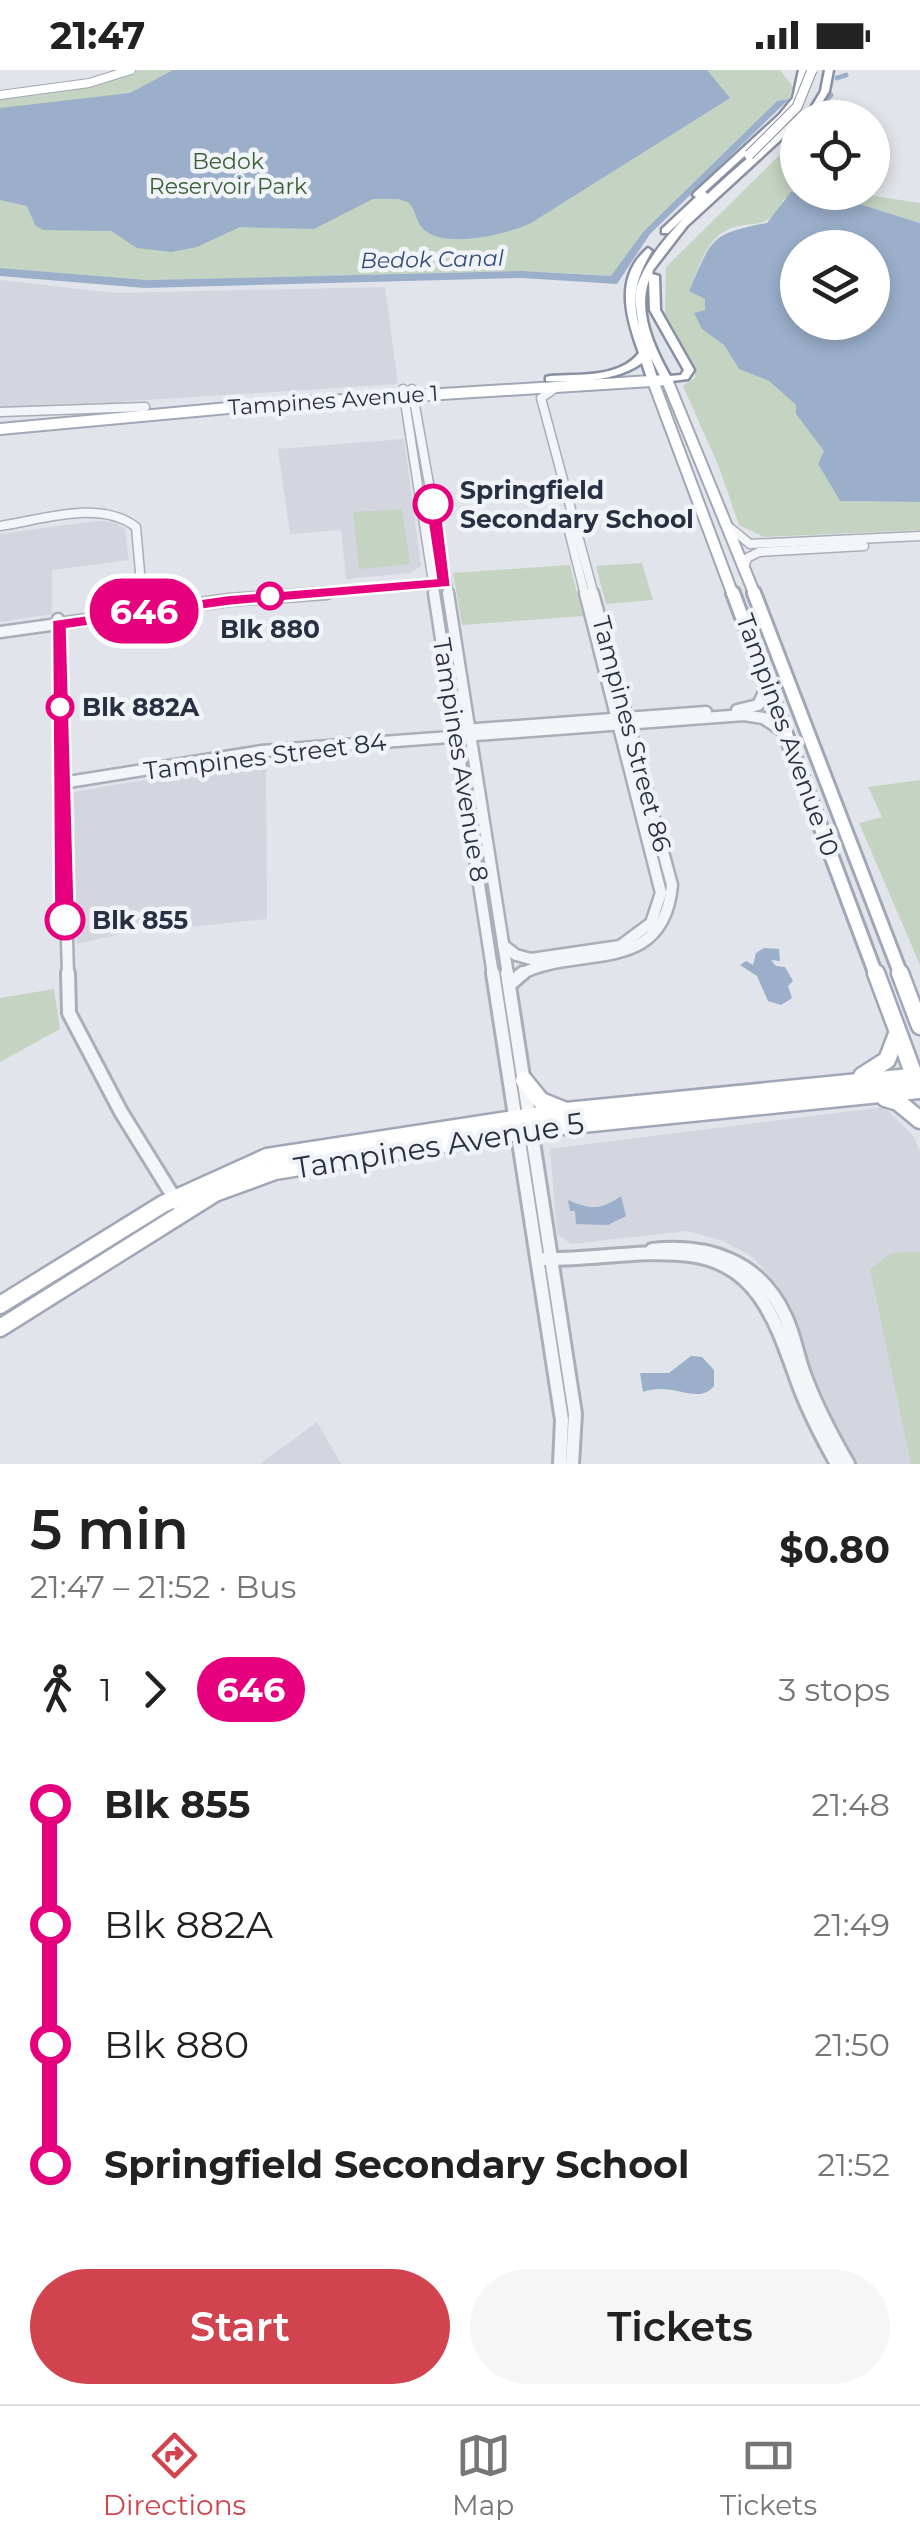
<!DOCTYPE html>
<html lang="en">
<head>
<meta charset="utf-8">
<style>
	:root { --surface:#fff; --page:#f6f6f6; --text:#222; --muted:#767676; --line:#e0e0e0; --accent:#d1444f }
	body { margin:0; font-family:Montserrat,sans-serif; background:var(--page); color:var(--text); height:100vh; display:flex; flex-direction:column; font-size:38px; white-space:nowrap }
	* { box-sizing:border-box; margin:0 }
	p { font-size:32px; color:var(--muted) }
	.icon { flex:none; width:55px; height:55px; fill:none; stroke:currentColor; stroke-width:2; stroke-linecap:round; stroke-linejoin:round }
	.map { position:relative; height:1394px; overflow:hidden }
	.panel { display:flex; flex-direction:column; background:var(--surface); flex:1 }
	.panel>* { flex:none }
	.badge { padding:0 20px; border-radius:32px; font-size:35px; line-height:65px }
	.buttons { position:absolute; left:780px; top:30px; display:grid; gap:20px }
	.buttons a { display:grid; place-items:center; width:110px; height:110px; border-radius:50%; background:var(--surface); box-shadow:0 5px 15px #0003; font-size:50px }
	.map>.badge { position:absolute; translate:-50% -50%; box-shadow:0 0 0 5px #fff }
	.legs { display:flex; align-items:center; gap:15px; height:110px; padding:0 30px; font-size:32px }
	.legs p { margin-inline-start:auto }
	.overview { display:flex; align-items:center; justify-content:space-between; height:170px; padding:0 30px }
	h1 { font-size:55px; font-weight:600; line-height:75px }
	.cta { display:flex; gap:20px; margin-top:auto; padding:20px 30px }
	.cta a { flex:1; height:115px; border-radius:60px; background:var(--accent); color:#fff; font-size:40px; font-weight:600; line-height:115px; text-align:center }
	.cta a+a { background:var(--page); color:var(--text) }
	ul { padding:0 30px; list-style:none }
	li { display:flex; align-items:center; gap:35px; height:120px; font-size:38px }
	li i { display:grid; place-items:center; width:15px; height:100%; margin:0 12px; background:currentColor }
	li i::after { content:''; width:25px; height:25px; margin:-12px; border:8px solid; border-radius:50%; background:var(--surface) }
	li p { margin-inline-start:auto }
	li:first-child i { background:linear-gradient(#0000 50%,currentColor 0) }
	li:last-child i { background:linear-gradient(currentColor 50%,#0000 0) }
	.status { display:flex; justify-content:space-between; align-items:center; height:70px; padding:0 50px; background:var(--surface); direction:ltr }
	.status svg { height:28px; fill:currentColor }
	.dock { display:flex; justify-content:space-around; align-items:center; height:140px; border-top:2px solid var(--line); background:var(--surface); font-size:28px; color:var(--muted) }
	.dock a { display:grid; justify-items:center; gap:5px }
	.dock .current { color:var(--accent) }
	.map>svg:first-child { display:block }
	.built { fill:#d3d6df }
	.green { fill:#c5d4c2 }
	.water { fill:#9bafca; fill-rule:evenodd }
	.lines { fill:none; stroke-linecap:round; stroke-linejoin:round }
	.canal { stroke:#9bafca; stroke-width:5 }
	.minor-far2-casing { stroke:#aaaeb8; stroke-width:11 }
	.minor-far1-casing { stroke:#aaaeb8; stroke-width:15 }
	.minor-casing { stroke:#aaaeb8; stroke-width:18 }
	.major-far3-casing { stroke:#a0a7b6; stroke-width:10 }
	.major-far2-casing { stroke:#a0a7b6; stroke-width:14 }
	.major-far1-casing { stroke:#a0a7b6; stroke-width:18 }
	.major-casing { stroke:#a0a7b6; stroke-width:21 }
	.highway-casing { stroke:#8890a1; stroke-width:5 }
	.minor-far2 { stroke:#f4f5f8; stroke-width:8 }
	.minor-far1 { stroke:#f4f5f8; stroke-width:10 }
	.minor { stroke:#f4f5f8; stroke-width:12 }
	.major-far3 { stroke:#fff; stroke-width:8 }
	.major-far2 { stroke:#fff; stroke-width:10 }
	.major-far1 { stroke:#fff; stroke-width:12 }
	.major { stroke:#fff; stroke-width:16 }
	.highway { fill:#fff; fill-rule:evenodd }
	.highway-bridge-casing { stroke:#8890a1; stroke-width:11; stroke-linecap:butt }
	.highway-bridge { stroke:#fff; stroke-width:9 }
	.line-1 { fill:#e6007e; stroke:#fff; stroke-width:2.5 }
	.stop-1-dot { fill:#fff; stroke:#e6007e; stroke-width:5 }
	.labels { text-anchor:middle; stroke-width:9; stroke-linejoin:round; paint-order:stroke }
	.far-park-label { font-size:22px; fill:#3a5e36; stroke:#f0f3f7 }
	.far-water-label { font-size:22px; font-style:italic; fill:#324c77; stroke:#f0f3f7 }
	.far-street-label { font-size:22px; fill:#293042; stroke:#f0f3f7 }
	.stop-label { font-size:25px; font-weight:bold; fill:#293042; stroke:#f0f3f7; text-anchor:start }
	.street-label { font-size:25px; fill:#293042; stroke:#f0f3f7 }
	.near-street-label { font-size:30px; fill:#293042; stroke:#f0f3f7 }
</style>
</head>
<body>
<div class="status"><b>21:47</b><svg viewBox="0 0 49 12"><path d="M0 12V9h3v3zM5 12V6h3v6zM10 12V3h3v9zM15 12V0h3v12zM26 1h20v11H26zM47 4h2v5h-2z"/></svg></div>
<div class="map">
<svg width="920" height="1394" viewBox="0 0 920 1394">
	<rect width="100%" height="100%" fill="#e1e4ea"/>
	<g class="built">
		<polygon points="0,210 115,223 385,217 398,314 130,331 0,346"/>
		<polygon points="404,369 421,496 410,503 346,509 341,460 290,464 278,379"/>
		<polygon points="97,451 114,452 125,459 129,490 52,500 52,544 0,552 0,464"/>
		<polygon points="266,689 267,849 169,859 146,858 77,874 74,722"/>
		<polygon points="884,1037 912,1064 920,1081 920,1394 856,1394 817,1320 792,1240 778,1215 751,1186 723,1171 687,1161 571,1174 557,1164 550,1079"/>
		<polygon points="317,1352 341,1394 260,1394"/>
	</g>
	<g class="green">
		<polygon points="134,0 780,0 793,17 789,29 777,31 643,162 612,206 522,201 147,210 0,198 0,26 57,19"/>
		<path d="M797,68V122L783,130V136C757,164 754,148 727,160C705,170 698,201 689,221L706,229L705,240L698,250L724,275L739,299L769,311L796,335L797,345L825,381L818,394L840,431L920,432V460L764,467L739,455L719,397L683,316L696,307L665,243L666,197Z"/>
		<polygon points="803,123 854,123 920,133 920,153 840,128"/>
		<polygon points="402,439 410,494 359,499 353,442"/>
		<polygon points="642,493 653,530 606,534 596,496"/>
		<polygon points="570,495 583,546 462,555 453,503"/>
		<polygon points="920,710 920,895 859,753 882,747 868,717"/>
		<polygon points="54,919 60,959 0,992 0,928"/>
		<polygon points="920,1182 920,1394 911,1394 870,1199 891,1183"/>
	</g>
	<g class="water">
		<path d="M173,0H707L730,28L531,153C509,164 436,182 420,155C415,147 416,141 409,133L399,129H373L314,159L240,157L197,177L171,182L137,178L111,161L43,160L35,155L27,136L0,130V38L130,23Z"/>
		<polygon points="789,29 650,164 617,214 522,208 145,218 0,206 0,198 147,210 522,201 611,206 643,162 777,31"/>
		<path d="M791,122L840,128L920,153V432L840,431L818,394L824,381L796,344V335L769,311L739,299L724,275L702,259L694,243L705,240V229L689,221C712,169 709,164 767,153ZM798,178H872V252H798Z"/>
		<polygon points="764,878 779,879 780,891 771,890 776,896 785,897 793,911 788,916 792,928 781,935 768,931 757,906 740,895 746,891 753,895 756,883"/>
		<path d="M621,1126L626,1146L608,1155L576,1154L575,1141H570L568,1130C591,1140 601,1140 621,1126Z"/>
		<path d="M691,1286L702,1287L714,1300V1316C698,1336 673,1311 643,1322L640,1303H669Z"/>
	</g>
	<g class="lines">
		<g class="canal">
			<polyline points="837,8 846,5"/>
			<polyline points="827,29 831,25"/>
		</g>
		<defs>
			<g id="minor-far2">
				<polyline points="557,317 541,328 594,525"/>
				<polyline points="403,319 435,525"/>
				<polyline points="412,319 449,525"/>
				<polyline points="0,342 145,337"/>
				<polyline points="565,445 585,525"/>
				<path d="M0,456C41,450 100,429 136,457L142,525"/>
				<polyline points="728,456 750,474 920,466"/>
				<polyline points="744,499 747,488 759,482 864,476"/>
				<polyline points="294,525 439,514"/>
			</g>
			<g id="minor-far1">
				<polyline points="141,523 143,541"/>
				<polyline points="434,523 493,905"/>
				<polyline points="448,523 508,905"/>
				<polyline points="58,549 68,905"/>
				<polyline points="0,562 229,530 327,523"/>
				<polyline points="737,640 758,635 767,616"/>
				<polyline points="463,660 706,642"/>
				<polyline points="62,713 262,681 744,645 763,648 787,664"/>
				<polyline points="503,875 516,885 531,889 620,876 651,853 661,823 585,523"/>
				<path d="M519,905C578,873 663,909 672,815L593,523"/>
			</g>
			<g id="minor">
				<polyline points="68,903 69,943 121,1042 178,1134"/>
				<polyline points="493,903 562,1350 560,1394"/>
				<polyline points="507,903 575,1344 572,1394"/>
				<polyline points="509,915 523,903"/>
				<path d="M652,1180C709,1174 760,1191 785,1246C794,1264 797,1285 804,1304C816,1336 831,1365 848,1394"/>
				<path d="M544,1189C592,1190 642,1179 690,1185C762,1194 778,1259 800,1318C810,1344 823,1369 837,1394"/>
			</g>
			<polyline id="major-far3" points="0,25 89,13 131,0"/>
			<g id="major-far2">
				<polyline points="653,311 733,525"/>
				<polyline points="0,359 250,336 667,310 755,525"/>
			</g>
			<g id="major-far1">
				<polyline points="733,523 876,905"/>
				<polyline points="754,523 901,905"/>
			</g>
			<g id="major">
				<polyline points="876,903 917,1013"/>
				<polyline points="900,903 920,956"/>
				<polyline points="862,1006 887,990 897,964"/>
				<polyline points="524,1010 541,1031 563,1040"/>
				<polyline points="885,1028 898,1032 920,1050"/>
				<polyline points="0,1235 163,1134 267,1087 566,1041 920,1006"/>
				<polyline points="0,1258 215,1123 275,1101 542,1058 920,1020"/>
			</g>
			<g id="highway">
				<polygon points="799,0 807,0 801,28 785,49 705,122 708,124 707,126 668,163 662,163 662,159 696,127 693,125 694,123 779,45 793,28"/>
				<polygon points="825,0 833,0 829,21 813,48 805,48 821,21"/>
				<path d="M795,47L801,48H798V54L687,156L653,200L652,204L659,206L660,240L694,300L688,309L663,312L651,288L658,311L653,314L648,311L642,293C617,311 577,313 546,311V307L550,306C579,304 620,308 639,283C626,247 614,207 648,178L652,181C637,206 631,226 639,256C637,243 634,230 637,217C654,161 751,87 795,47ZM649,210L650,240L684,300L681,305L670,306C655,279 637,242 649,210Z"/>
			</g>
		</defs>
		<use href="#minor-far2" class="minor-far2-casing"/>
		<use href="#minor-far1" class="minor-far1-casing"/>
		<use href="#minor" class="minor-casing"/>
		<use href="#major-far3" class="major-far3-casing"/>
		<use href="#major-far2" class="major-far2-casing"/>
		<use href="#major-far1" class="major-far1-casing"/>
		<use href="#major" class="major-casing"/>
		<use href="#highway" class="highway-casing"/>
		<use href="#minor-far2" class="minor-far2"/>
		<use href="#minor-far1" class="minor-far1"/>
		<use href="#minor" class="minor"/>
		<use href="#major-far3" class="major-far3"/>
		<use href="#major-far2" class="major-far2"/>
		<use href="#major-far1" class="major-far1"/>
		<use href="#major" class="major"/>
		<use href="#highway" class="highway"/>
		<defs>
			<polyline id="highway-bridge" points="749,85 797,37 812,0"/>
		</defs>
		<use href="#highway-bridge" class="highway-bridge-casing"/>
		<use href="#highway-bridge" class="highway-bridge"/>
	</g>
	<polygon class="line-1" points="433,429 441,434 451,517 228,536 67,559 75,850 72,856 57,856 54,850 52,550 228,525 436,508 425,434"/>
	<g class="stop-1-dot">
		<circle cx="433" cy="434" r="18"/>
		<circle cx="270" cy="526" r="12"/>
		<circle cx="60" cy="637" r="12"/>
		<circle cx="65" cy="850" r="18"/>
	</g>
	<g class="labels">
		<g class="far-park-label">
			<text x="228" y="99">Bedok<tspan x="228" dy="25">Reservoir Park</tspan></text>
		</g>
		<g class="far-water-label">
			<text transform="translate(432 189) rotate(-1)" y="8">Bedok Canal</text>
		</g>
		<g class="far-street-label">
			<text transform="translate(333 330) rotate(-4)" y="8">Tampines Avenue 1</text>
		</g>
		<g class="stop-label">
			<text x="460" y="429">Springfield<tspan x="460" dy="29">Secondary School</tspan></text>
			<text x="270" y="568" text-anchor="middle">Blk 880</text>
			<text x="82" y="646">Blk 882A</text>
			<text x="92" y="859">Blk 855</text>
		</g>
		<g class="street-label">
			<text transform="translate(632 664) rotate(75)" y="9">Tampines Street 86</text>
			<text transform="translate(788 665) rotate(70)" y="9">Tampines Avenue 10</text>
			<text transform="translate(265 686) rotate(-7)" y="9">Tampines Street 84</text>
			<text transform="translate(461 690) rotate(81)" y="9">Tampines Avenue 8</text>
		</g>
		<g class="near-street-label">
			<text transform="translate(439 1076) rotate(-9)" y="10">Tampines Avenue 5</text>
		</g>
	</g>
</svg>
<div class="buttons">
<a><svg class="icon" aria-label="locate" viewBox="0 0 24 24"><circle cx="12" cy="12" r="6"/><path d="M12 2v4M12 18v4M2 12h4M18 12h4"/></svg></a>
<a><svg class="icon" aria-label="layers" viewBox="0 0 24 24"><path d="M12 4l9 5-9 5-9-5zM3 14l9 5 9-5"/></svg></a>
</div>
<b class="badge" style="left:144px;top:541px;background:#e6007e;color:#fff">646</b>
</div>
<section class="panel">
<div class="overview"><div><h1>5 min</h1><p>21:47 – 21:52 · Bus</p></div><b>$0.80</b></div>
<div class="legs"><svg class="icon" aria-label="walk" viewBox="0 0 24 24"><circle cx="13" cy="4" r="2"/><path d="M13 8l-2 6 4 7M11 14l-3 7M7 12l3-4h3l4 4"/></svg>1<svg class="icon" aria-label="forward" viewBox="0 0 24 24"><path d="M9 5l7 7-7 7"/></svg><b class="badge" style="background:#e6007e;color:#fff">646</b><p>3 stops</p></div>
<ul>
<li><i style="color:#e6007e"></i><b>Blk 855</b><p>21:48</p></li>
<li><i style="color:#e6007e"></i><span>Blk 882A</span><p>21:49</p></li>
<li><i style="color:#e6007e"></i><span>Blk 880</span><p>21:50</p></li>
<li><i style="color:#e6007e"></i><b>Springfield Secondary School</b><p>21:52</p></li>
</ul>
<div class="cta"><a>Start</a><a>Tickets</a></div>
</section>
<nav class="dock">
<a class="current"><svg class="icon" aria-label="directions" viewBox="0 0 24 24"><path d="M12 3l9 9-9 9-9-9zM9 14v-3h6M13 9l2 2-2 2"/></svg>Directions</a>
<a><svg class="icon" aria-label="map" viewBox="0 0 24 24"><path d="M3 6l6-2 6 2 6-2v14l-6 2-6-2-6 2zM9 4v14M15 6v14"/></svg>Map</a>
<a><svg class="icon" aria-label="tickets" viewBox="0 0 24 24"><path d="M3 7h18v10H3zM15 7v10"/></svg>Tickets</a>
</nav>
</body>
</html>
